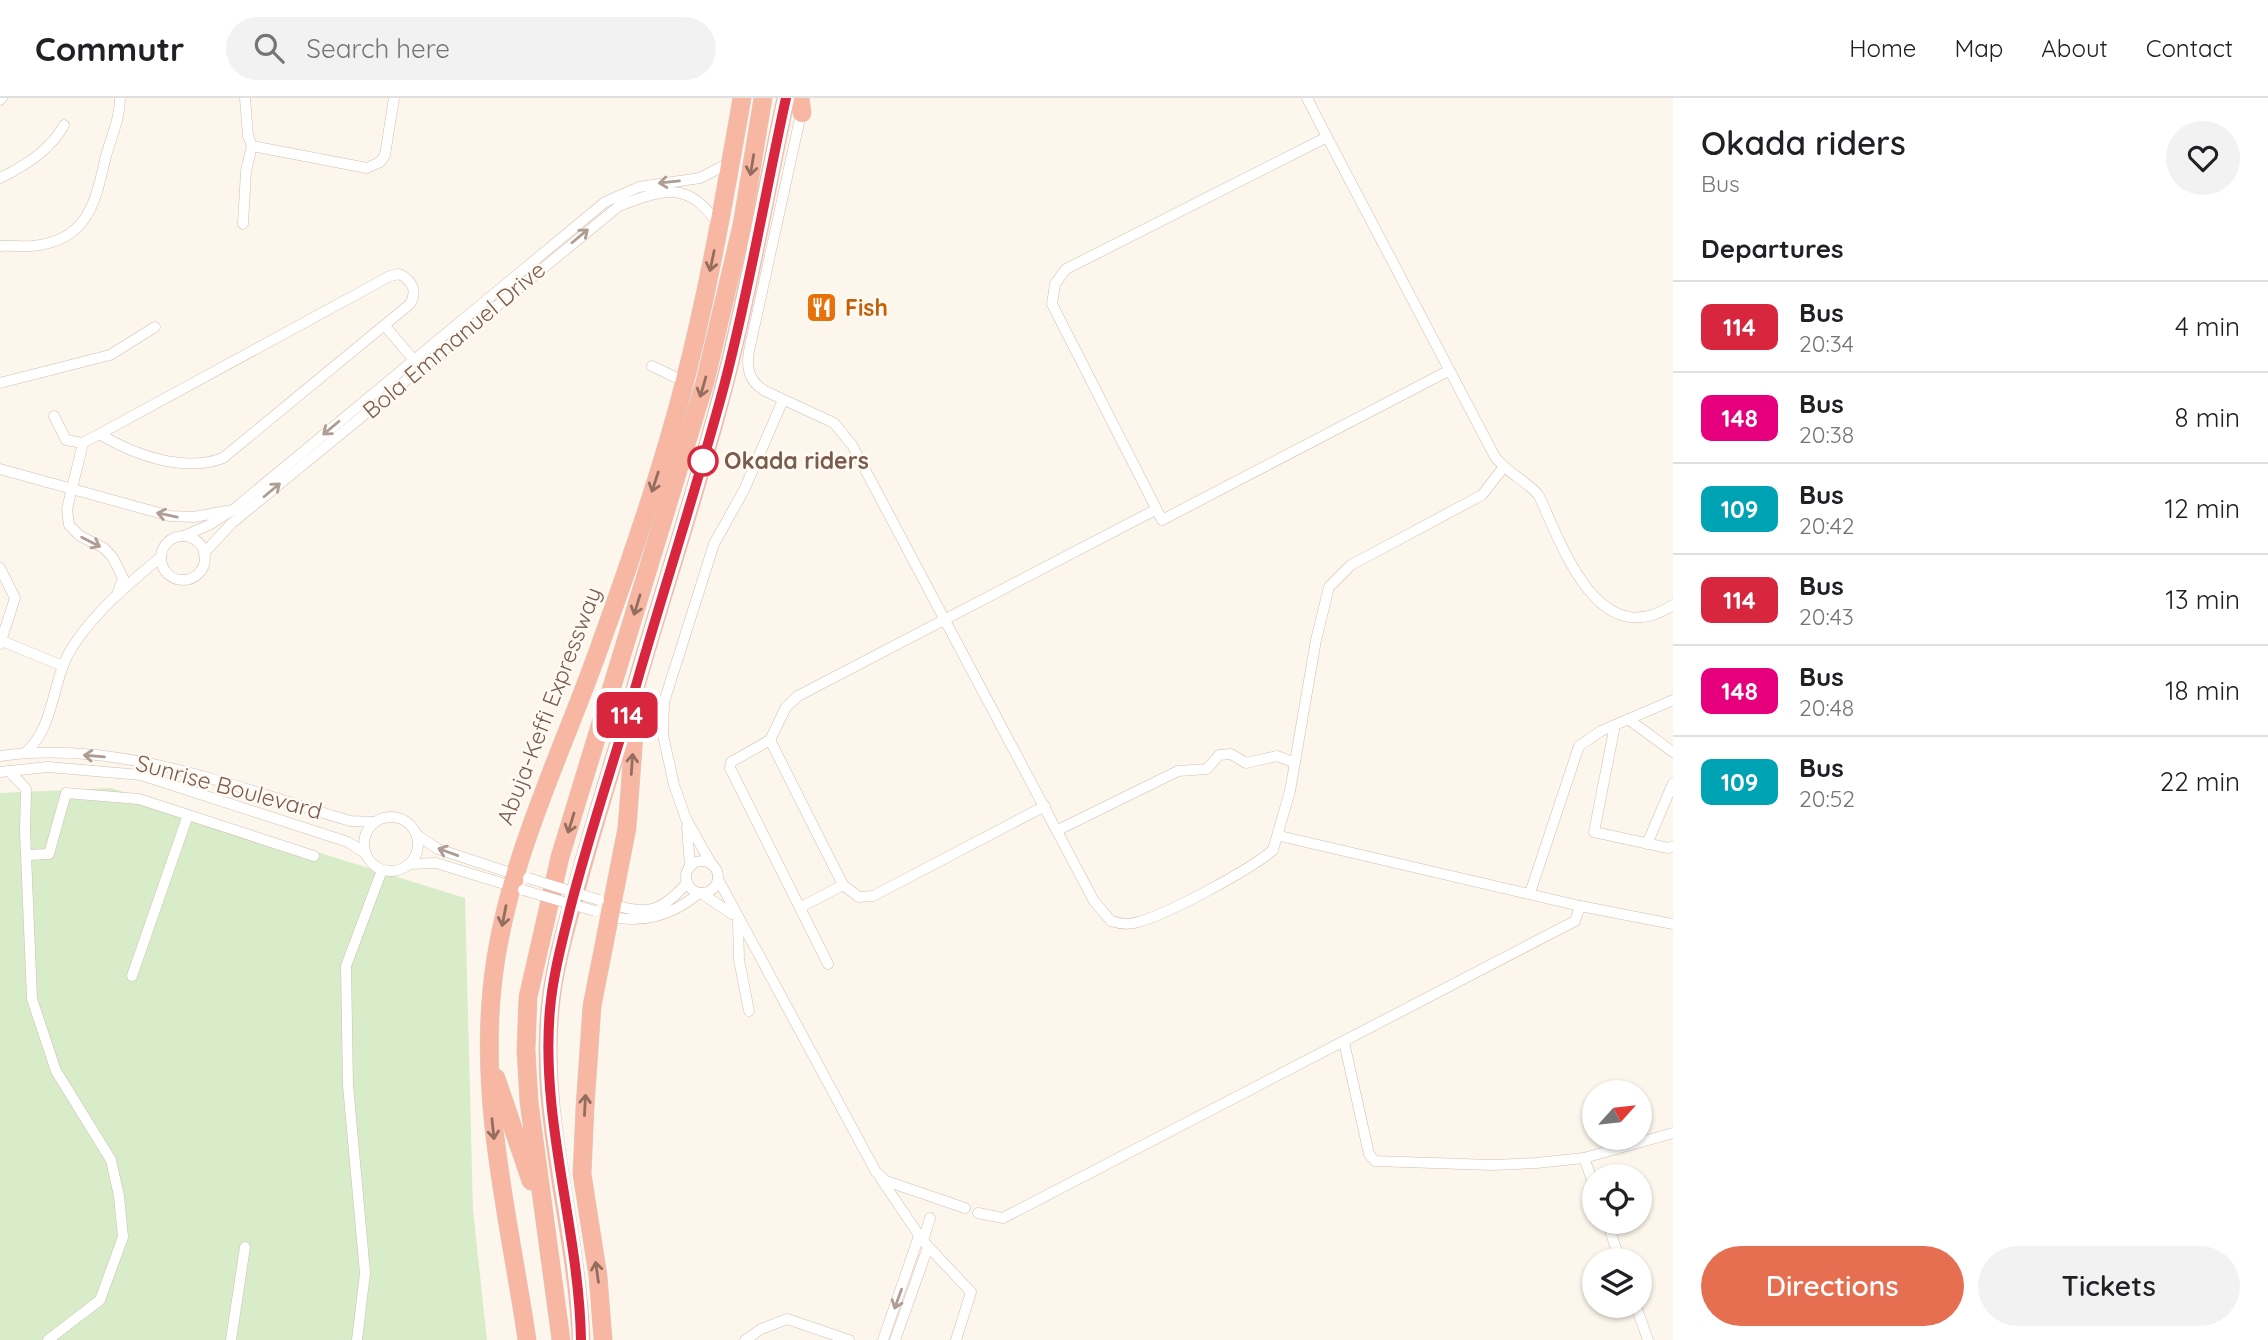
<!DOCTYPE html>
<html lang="en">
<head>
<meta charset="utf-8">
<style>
	:root { --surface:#fff; --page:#f2f2f2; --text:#202124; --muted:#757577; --line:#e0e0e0; --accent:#e76f51 }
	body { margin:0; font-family:Quicksand,sans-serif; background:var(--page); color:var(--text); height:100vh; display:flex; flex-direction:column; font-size:26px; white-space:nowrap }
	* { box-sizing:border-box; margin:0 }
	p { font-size:23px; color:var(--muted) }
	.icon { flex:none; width:38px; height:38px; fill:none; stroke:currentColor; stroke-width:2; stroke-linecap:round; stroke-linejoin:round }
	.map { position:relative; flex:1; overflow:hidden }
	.panel { display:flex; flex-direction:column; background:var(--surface); width:595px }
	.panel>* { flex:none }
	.badge { padding:0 14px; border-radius:10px; font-size:24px; line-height:46px }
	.needle { width:46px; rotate:63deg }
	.controls { position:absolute; left:1582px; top:982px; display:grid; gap:14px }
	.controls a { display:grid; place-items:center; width:70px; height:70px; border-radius:50%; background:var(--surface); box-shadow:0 2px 5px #0004; font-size:35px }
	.map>.badge { position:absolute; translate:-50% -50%; box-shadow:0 0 0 4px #fff }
	h2 { padding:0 28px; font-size:26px; line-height:63px }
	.round { display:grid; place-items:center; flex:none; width:74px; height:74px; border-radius:37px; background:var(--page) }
	.overview { display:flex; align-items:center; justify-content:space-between; height:119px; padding:0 28px }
	h1 { font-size:33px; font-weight:600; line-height:52px }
	.primary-button { display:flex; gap:14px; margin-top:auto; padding:14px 28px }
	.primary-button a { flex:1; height:80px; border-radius:42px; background:var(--accent); color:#fff; font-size:28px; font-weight:600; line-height:80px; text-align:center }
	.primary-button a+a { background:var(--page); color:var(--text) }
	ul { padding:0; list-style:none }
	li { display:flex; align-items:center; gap:21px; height:91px; padding:0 28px; border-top:2px solid var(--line) }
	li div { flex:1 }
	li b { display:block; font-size:26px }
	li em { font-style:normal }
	li .badge { min-width:77px; font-weight:700; text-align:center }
	header { display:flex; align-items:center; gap:42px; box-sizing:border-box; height:98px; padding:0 35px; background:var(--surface); border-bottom:2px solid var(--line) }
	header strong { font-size:33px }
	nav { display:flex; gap:38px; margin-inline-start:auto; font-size:24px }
	.search { width:490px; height:63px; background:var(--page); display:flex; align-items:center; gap:18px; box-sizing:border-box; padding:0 24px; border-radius:38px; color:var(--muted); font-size:26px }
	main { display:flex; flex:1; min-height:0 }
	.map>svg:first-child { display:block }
	.green { fill:#d8ecc9 }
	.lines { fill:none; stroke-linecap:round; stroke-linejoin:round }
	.street-casing { stroke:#d1beb0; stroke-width:11 }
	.highway-casing { stroke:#dad1cd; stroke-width:19 }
	.street { stroke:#fff; stroke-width:10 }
	.highway { stroke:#f7b7a3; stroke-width:18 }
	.street-bridge-casing { stroke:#d1beb0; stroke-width:11; stroke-linecap:butt }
	.street-bridge { stroke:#fff; stroke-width:10 }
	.oneway { stroke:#936e5e }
	.oneway2 { stroke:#af9d94 }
	.line-casing { stroke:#fff; stroke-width:16 }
	.line { stroke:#d7263d; stroke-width:10 }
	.stop-dot { fill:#fff; stroke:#d7263d; stroke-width:3.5 }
	.labels { text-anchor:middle; stroke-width:5; stroke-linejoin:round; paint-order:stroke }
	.food-label { font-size:23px; font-weight:bold; fill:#c56008; stroke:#fffaf3; text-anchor:start }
	.street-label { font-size:23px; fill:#7a5c4d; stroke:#fffaf3 }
	.stop-label { font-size:23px; font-weight:bold; fill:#7a5c4d; stroke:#fffaf3; text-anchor:start }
</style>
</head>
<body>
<header>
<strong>Commutr</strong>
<div class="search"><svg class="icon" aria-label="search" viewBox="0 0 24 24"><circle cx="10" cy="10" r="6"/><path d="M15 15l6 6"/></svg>Search here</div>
<nav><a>Home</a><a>Map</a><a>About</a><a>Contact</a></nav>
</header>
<main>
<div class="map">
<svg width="1673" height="1242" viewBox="0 0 1673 1242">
	<rect width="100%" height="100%" fill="#fdf6ec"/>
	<polygon class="green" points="111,690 465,800 473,1112 487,1242 0,1242 0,695"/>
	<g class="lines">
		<defs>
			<g id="street">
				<polyline points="245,0 248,38 252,48 367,70 380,64 385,57 394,0"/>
				<polyline points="1307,0 1327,39"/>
				<polyline points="0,2 2,0"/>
				<path d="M802,11L749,253C746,271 749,283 765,293L834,325L852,347L1094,803L1111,823C1120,826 1129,827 1138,824C1168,816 1250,772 1273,752L1290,693L1316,542L1329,489L1351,467L1482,397L1503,370"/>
				<path d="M0,80C25,68 51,52 64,27"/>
				<polyline points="243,126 246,73 252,48"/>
				<path d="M0,148C11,147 22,149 32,148C87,143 95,106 105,62C110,41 120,22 120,0"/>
				<polyline points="385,228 414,262"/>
				<polyline points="652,268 685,284"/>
				<path d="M1448,273L1162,422L1052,206L1055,186L1066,171L1327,39L1494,357C1505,375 1526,381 1539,398C1563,449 1598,556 1673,507"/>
				<polyline points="0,285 110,257 155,229"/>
				<path d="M54,318L66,342L83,345L390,178L399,176C412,182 418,193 410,206L223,360C184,375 135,357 101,337"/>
				<polyline points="83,345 67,411 69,427 80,438 104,450 113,460 123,480 118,494"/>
				<polyline points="0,371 170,418 194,419 226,413"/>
				<polyline points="184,438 209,427 234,411 605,104 639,89 700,80 729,65"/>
				<circle cx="183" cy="460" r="22"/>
				<path d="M204,455L232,425L619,108C666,90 688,83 719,127"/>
				<polyline points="0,470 15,500 0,546"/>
				<polyline points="2,543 63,568"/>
				<polyline points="1628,621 1673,654"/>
				<polyline points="1615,627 1594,734 1668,750 1673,748"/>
				<polyline points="770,642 843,787 859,799 873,798 1045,708"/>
				<path d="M25,655C56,628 51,581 73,548C96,513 129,485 161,459"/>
				<path d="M0,658C120,641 237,690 350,723L374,724"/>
				<polyline points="9,673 26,691 25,733 32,901 56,973 111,1062 119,1098 123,1139 100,1202 48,1242"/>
				<polyline points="0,674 48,669 141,677 348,744 365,755"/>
				<circle cx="391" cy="746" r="27"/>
				<polyline points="687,729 690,769"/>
				<polyline points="1058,732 1178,673 1207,671 1219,657 1231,656 1246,665 1277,658 1295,665"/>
				<polyline points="417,737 438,751 517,777"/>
				<polyline points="1280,738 1580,808 1673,826"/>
				<polyline points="1647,746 1673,685"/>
				<polyline points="26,757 49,756 66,695 139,701 314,758"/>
				<circle cx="702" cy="779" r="16"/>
				<polyline points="410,766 436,765 514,789"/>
				<polyline points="712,767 686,721 674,687 663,637 664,604 714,446 744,392 783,302"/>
				<polyline points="718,781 876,1074 886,1083 965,1110"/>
				<polyline points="701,795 732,816"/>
				<polyline points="1530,795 1579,648 1601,633 1673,602"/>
				<path d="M608,805C646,817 659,816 687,785"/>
				<polyline points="801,809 843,787"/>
				<path d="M606,817C640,827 672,818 699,795"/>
				<polyline points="738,823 739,862 749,913"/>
				<polyline points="828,866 730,670 731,664 770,642 786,609 798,598 1155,412"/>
				<polyline points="132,878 188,717"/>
				<polyline points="1344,944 1369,1056 1375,1063 1492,1067 1536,1065 1584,1060 1673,1035"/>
				<polyline points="1584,1060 1594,1087"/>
				<polyline points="881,1081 923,1143 971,1194 956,1242"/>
				<polyline points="978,1115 1003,1120 1575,823 1580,808"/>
				<polyline points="1607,1124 1620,1162"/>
				<polyline points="923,1143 930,1120"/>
				<polyline points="1636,1208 1648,1242"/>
				<polyline points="231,1242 245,1149"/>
				<polyline points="357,1242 365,1175 348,987 346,868 382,772"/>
				<polyline points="745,1242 761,1231 787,1221 849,1242"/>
				<polyline points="883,1242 919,1138"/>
				<polyline points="895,1242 928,1149"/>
			</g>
			<g id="highway">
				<polyline points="800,0 802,15"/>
				<polyline points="496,980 531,1083"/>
				<path d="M527,1242C510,1125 480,1010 492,891C504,767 562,657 602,542C632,459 661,375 683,290C708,195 725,97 742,0"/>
				<polyline points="561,1242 529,1004 526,952 528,899 560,759 705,284 742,127 763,0"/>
				<path d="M581,1242C577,1131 539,1023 550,911C553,877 562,844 571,811C591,732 617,655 639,577C667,481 699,385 724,288C749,193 765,96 786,0"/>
				<polyline points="603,1242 598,1178 582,1076 585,1009 592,908 627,730 636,611"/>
			</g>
		</defs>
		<use href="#street" class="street-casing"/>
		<use href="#highway" class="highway-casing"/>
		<use href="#street" class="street"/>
		<use href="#highway" class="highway"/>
		<defs>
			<g id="street-bridge">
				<polyline points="528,780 599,802"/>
				<polyline points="523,792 595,813"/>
			</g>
		</defs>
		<use href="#street-bridge" class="street-bridge-casing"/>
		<use href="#street-bridge" class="street-bridge"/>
	</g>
	<defs><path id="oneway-shaft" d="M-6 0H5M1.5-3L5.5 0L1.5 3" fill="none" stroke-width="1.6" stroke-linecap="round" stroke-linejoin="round" transform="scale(1.75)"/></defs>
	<g class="oneway">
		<use href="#oneway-shaft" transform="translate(752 67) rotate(99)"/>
		<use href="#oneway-shaft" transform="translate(712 163) rotate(102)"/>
		<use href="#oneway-shaft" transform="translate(703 289) rotate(106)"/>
		<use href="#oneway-shaft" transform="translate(655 384) rotate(108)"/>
		<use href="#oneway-shaft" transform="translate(637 507) rotate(107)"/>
		<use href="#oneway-shaft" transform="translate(632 666) rotate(-86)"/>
		<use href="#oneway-shaft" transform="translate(571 725) rotate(107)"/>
		<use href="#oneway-shaft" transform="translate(504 818) rotate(101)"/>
		<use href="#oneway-shaft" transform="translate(585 1007) rotate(-87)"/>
		<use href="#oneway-shaft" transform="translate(493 1031) rotate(84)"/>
		<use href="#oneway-shaft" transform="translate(597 1174) rotate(-98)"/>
	</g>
	<g class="oneway2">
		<use href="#oneway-shaft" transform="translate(669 84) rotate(174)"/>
		<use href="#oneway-shaft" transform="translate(580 138) rotate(-40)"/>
		<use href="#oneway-shaft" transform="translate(331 330) rotate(140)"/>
		<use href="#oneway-shaft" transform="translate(272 392) rotate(-40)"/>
		<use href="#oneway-shaft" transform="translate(167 417) rotate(-168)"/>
		<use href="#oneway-shaft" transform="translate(91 444) rotate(27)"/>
		<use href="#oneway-shaft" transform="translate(94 658) rotate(-175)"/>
		<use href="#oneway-shaft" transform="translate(448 754) rotate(-160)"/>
		<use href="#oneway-shaft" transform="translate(898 1201) rotate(110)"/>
	</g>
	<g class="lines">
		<defs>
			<path id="line" d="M581,1242C579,1131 540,1023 550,911C553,877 562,844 570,811C590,732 617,655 639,577C667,481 698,385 724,288C749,193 765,96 786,0"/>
		</defs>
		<use href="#line" class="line-casing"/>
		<use href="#line" class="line"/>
	</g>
	<defs>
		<symbol id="restaurant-square" viewBox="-11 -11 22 22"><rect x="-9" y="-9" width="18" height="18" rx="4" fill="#e8710a" stroke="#fffaf3"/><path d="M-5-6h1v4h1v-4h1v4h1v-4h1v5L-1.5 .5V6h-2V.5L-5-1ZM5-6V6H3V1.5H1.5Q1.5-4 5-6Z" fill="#fff"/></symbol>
	</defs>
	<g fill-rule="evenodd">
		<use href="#restaurant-square" x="804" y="192" width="35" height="35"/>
	</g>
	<circle class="stop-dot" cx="703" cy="363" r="14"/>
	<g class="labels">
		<g class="food-label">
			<text x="845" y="218">Fish</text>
		</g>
		<g class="street-label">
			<text transform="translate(454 242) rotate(-40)" y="8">Bola Emmanuel Drive</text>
			<text transform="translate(549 608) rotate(-69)" y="8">Abuja-Keffi Expressway</text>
			<text transform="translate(229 689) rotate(15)" y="8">Sunrise Boulevard</text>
		</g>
		<g class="stop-label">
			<text x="724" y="371">Okada riders</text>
		</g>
	</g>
</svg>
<div class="controls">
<a><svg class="needle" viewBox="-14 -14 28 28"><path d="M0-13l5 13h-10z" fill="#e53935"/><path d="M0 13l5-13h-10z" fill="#757577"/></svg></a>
<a><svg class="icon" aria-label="locate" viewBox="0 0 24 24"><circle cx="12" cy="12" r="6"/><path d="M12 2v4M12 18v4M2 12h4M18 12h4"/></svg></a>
<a><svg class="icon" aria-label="layers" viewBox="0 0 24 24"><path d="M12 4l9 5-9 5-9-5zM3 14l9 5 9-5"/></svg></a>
</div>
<b class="badge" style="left:627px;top:617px;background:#d7263d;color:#fff">114</b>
</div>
<section class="panel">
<div class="overview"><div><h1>Okada riders</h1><p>Bus</p></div><a class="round"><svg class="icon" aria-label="heart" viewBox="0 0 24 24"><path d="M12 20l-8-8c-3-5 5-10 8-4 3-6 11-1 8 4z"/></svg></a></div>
<h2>Departures</h2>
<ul>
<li><span class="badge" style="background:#d7263d;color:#fff">114</span><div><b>Bus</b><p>20:34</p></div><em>4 min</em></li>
<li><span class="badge" style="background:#e6007e;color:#fff">148</span><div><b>Bus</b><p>20:38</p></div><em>8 min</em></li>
<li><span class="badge" style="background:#00a3b4;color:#fff">109</span><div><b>Bus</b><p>20:42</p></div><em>12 min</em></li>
<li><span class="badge" style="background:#d7263d;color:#fff">114</span><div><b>Bus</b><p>20:43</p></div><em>13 min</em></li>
<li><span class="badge" style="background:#e6007e;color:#fff">148</span><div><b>Bus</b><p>20:48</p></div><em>18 min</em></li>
<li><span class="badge" style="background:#00a3b4;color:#fff">109</span><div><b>Bus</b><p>20:52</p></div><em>22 min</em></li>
</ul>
<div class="primary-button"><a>Directions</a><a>Tickets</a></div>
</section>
</main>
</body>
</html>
